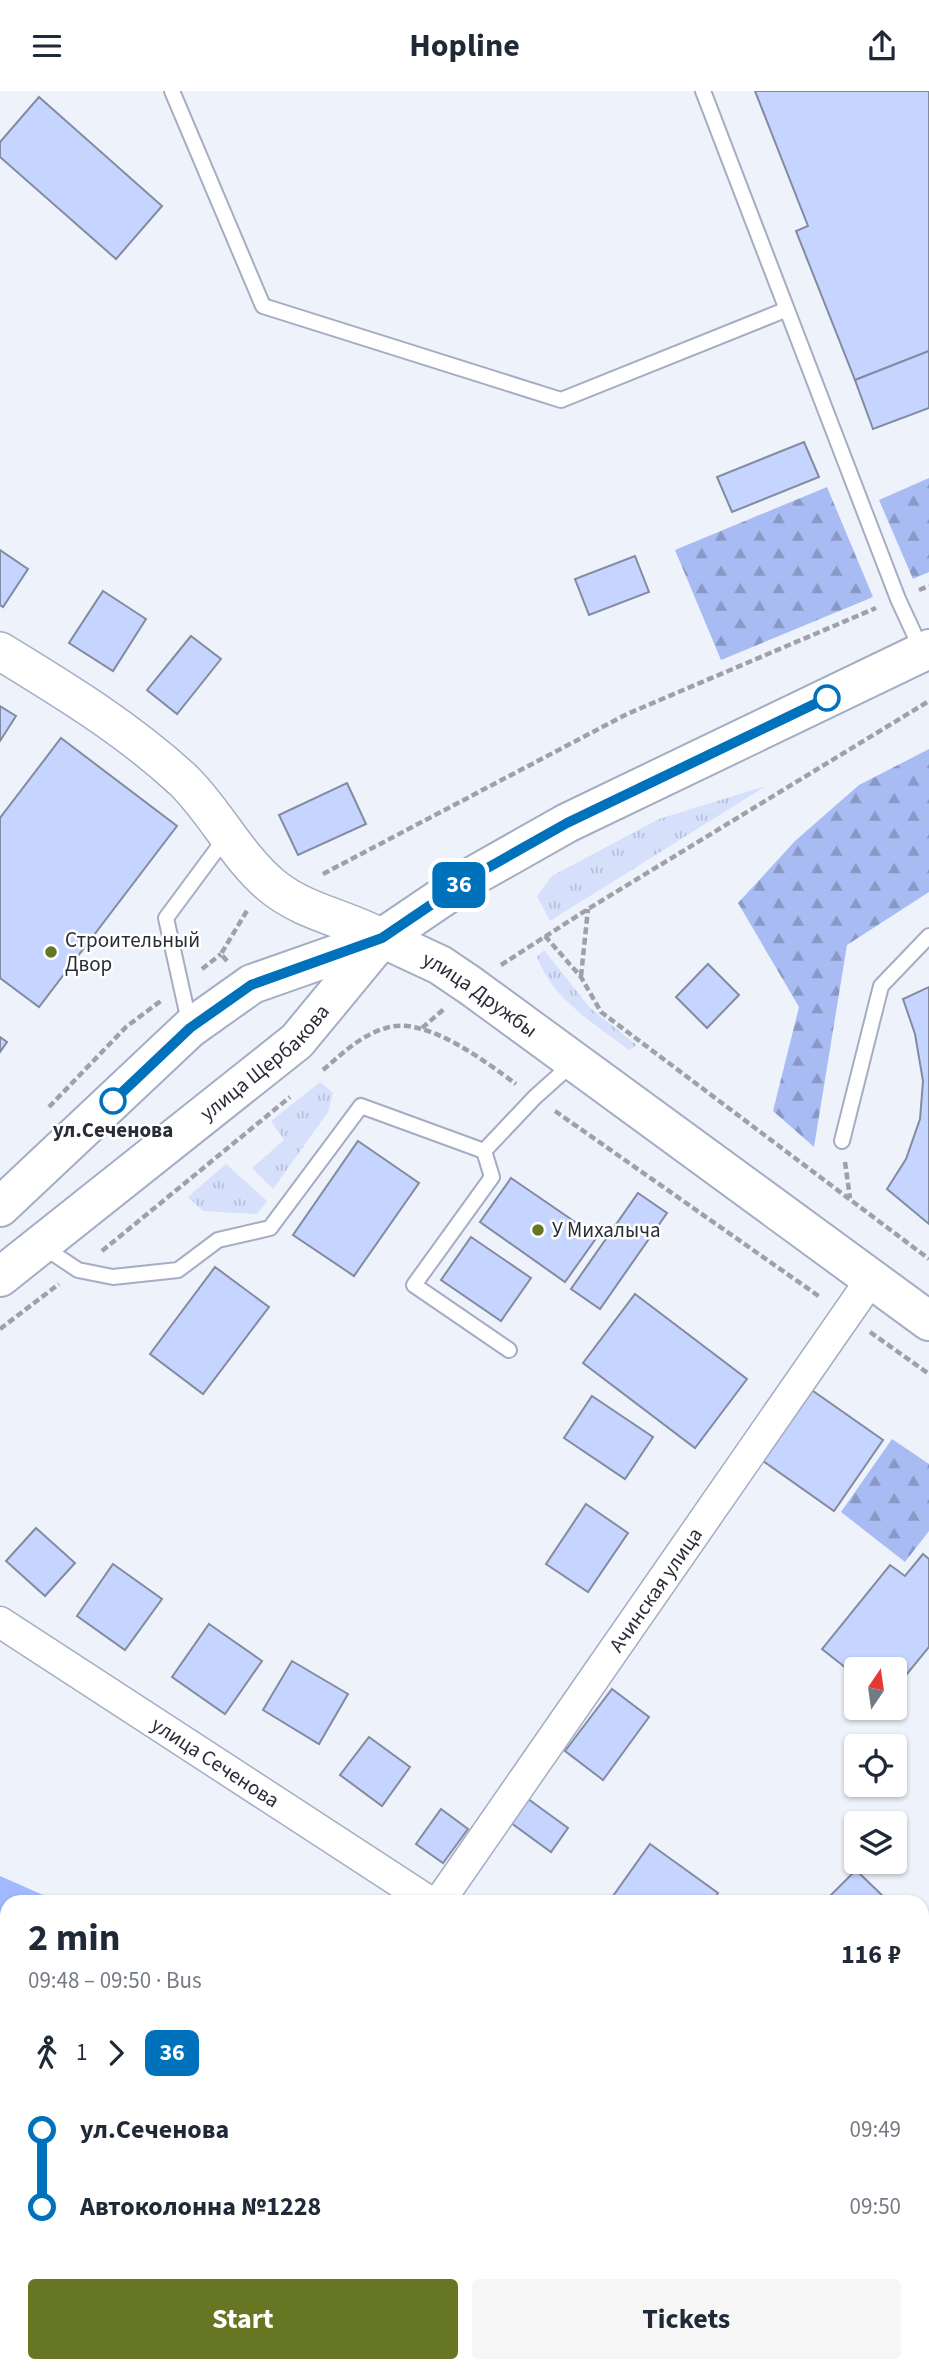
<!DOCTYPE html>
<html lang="en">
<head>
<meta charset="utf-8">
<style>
	:root { --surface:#fff; --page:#f6f6f7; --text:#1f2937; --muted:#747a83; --accent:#677623 }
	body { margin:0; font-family:"Source Sans 3",sans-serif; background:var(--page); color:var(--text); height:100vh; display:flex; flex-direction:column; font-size:26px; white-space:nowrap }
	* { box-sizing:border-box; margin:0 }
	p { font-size:23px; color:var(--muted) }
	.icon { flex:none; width:38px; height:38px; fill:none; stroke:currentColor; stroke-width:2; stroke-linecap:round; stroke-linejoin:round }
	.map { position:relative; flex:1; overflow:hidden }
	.side { position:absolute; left:0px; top:1804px; width:929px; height:478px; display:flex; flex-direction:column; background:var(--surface); border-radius:21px 21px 0 0; box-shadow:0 2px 5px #0004 }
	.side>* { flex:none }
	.badge { padding:0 14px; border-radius:10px; font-size:24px; line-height:46px }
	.needle { width:46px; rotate:13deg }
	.fabs { position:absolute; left:844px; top:1566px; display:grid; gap:14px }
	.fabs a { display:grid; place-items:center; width:63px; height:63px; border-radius:7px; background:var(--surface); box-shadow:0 2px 5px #0004; font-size:35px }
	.map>.badge { position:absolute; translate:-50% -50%; box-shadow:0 0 0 4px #fff }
	.legs { display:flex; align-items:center; gap:10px; height:77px; padding:0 28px; font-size:23px }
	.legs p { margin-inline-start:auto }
	.overview { display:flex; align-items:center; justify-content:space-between; height:119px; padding:0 28px }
	h1 { font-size:38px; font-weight:700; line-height:52px }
	.button { display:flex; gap:14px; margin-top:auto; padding:14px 28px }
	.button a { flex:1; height:80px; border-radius:7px; background:var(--accent); color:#fff; font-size:28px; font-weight:700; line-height:80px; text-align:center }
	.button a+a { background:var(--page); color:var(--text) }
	ul { padding:0 28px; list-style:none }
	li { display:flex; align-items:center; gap:24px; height:77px; font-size:26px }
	li i { display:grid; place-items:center; width:10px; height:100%; margin:0 9px; background:currentColor }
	li i::after { content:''; width:18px; height:18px; margin:-9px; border:5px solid; border-radius:50%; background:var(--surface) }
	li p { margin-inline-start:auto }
	li:first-child i { background:linear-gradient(#0000 50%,currentColor 0) }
	li:last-child i { background:linear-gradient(currentColor 50%,#0000 0) }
	header { display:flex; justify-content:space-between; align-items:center; height:91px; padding:0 28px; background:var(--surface); font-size:32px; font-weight:700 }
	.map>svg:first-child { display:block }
	.grass { fill:url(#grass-tufts) }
	.forest { fill:url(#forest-firs) }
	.water { fill:#a1b9fe }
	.building { fill:#c5d5ff; stroke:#838ba0; stroke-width:2 }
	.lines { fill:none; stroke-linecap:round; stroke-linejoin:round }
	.service-casing { stroke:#a4adc3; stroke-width:18 }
	.minor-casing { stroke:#a4adc3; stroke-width:33 }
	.tertiary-casing { stroke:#a4adc3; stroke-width:40 }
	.secondary-casing { stroke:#a4adc3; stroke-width:42 }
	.primary-casing { stroke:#a4adc3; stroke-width:42 }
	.path { stroke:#9ea1aa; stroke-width:4.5; stroke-dasharray:7 3.5; stroke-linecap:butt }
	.service { stroke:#fff; stroke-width:14 }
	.minor { stroke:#fff; stroke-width:30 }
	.tertiary { stroke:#fff; stroke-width:37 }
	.secondary { stroke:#fff; stroke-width:38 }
	.primary { stroke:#fff; stroke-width:38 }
	.line-1-casing { stroke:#fff; stroke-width:16 }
	.line-1 { stroke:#0072bc; stroke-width:10 }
	.stop-1-dot { fill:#fff; stroke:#0072bc; stroke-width:3.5 }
	.poi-dot { fill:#677623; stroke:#fff; stroke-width:2.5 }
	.labels { text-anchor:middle; stroke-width:5; stroke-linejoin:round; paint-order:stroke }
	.poi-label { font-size:21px; fill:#2a2d36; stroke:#fff; text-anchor:start }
	.street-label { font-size:21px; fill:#2a2d36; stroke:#fff }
	.stop-label { font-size:21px; font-weight:bold; fill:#2a2d36; stroke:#fff }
</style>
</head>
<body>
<header><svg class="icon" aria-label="menu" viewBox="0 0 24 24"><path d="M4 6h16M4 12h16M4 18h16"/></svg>Hopline<svg class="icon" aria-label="share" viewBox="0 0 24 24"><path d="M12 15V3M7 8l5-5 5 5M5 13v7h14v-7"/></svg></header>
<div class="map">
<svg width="929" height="2281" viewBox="0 0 929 2281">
	<defs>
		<pattern id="grass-tufts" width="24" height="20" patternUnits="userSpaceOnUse" patternTransform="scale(1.75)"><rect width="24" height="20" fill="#d6e0fb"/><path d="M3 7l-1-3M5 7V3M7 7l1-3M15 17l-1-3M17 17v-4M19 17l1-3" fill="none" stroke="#b8c0d8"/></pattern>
		<pattern id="forest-firs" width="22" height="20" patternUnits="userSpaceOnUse" patternTransform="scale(1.75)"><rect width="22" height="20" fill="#a8bcf3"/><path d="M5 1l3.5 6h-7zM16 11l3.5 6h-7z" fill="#8999c6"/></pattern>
	</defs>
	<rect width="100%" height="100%" fill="#eef2fb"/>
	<g class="grass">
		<polygon points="766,695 550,830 537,805 552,785 659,728"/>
		<path d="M544,859L590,917L637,954L629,959C594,932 553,909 537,866Z"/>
		<polygon points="320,991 333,1002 328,1021 273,1098 252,1077 284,1049 271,1030"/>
		<polygon points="226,1073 267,1110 257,1123 203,1120 188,1106"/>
	</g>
	<g class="forest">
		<polygon points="929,387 929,481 913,488 879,409"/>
		<polygon points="827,396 873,506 721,569 675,459"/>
		<polygon points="929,658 929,801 847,854 814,1056 773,1020 799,916 738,812 795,750 859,694"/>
		<polygon points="892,1348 929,1373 929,1440 905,1471 841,1421"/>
	</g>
	<g class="water">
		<polygon points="0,1785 59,1811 7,1811 7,2118 0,2114"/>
		<polygon points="261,2275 763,2275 771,2281 269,2281"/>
	</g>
	<g class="building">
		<polygon points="755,0 929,0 929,260 855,289 796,140 808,135"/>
		<polygon points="39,6 162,115 116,168 0,66 0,51"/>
		<polygon points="929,260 929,317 873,338 855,289"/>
		<polygon points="804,351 819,386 732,421 717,386"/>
		<polygon points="0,459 28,478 3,516 0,514"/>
		<polygon points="635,465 649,501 589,524 575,488"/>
		<polygon points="103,500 146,528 113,580 69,552"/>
		<polygon points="191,545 221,568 177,623 147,599"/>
		<polygon points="0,615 16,625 0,650"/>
		<polygon points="61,647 177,735 39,916 0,887 0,727"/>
		<polygon points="347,692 366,733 298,764 279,724"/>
		<polygon points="708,873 739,904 707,937 676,906"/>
		<polygon points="929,896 929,1133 887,1098 906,1068 920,1028 923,990 915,943 903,908"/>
		<polygon points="0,946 7,951 0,961"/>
		<polygon points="358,1050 419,1092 354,1185 293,1144"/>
		<polygon points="511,1087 597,1146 565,1191 480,1131"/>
		<polygon points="638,1102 667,1122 600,1218 571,1198"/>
		<polygon points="471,1146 531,1187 501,1230 441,1189"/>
		<polygon points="215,1176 269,1216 203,1303 150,1263"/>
		<polygon points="635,1203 747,1288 695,1357 583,1272"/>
		<polygon points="806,1295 883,1349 834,1420 756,1365"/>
		<polygon points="592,1305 653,1346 625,1388 564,1347"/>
		<polygon points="586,1413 628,1442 588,1501 546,1473"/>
		<polygon points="36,1437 75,1472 45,1505 6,1470"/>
		<polygon points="923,1463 929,1468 929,1556 894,1599 894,1578 856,1578 856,1585 822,1558 890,1474 905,1485"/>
		<polygon points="113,1473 162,1508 125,1559 77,1525"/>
		<polygon points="209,1533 262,1570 225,1623 172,1586"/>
		<polygon points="292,1570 348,1603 319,1653 263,1619"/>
		<polygon points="612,1598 649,1626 603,1689 565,1660"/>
		<polygon points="369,1646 410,1676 382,1715 340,1684"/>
		<polygon points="524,1705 568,1737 551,1761 507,1729"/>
		<polygon points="441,1718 468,1738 443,1772 416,1753"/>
		<polygon points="650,1753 718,1802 712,1811 621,1811 613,1805"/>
		<polygon points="856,1779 889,1811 824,1811"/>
		<polygon points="922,1921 929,1928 929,1989 922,1995"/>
		<polygon points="929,2055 929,2084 922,2078 922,2063"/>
	</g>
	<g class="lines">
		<defs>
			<g id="service">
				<polyline points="172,0 263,215 561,309 785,219"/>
				<polyline points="703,0 898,508 922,560"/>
				<polyline points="190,935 166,827 226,746"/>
				<polyline points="842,1050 881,895 929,845"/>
				<polyline points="484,1060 492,1086 414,1194 509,1259"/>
				<polyline points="484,1060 535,1006 573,972"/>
				<polyline points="42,1155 78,1179 113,1186 178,1179 218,1149 270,1137 361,1015 484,1060"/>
				<polyline points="80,2275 88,2281"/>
				<polyline points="0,2278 7,2273"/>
			</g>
			<g id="minor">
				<path id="s1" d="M0,1531L430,1811"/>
				<path id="s2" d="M439,1811L872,1187"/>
				<polyline points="922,1876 929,1870"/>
				<polyline points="922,2143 929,2148"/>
			</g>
			<path id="tertiary" d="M0,560C64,599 128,638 183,689C216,721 236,765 272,795C305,822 346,827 382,847"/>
			<g id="secondary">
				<polyline points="0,1116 190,937 252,893 380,848"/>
				<path id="s3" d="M0,1186L297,950L382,847"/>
			</g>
			<g id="primary">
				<path id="s4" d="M929,558L567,732L475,784L382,847L440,874L471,895L929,1230"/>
			</g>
		</defs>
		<use href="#service" class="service-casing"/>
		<use href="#minor" class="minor-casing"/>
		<use href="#tertiary" class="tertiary-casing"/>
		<use href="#secondary" class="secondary-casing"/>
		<use href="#primary" class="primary-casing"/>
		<g class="path">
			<polyline points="919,499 929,495"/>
			<polyline points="323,783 627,623 876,517"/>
			<polyline points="545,845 581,886 601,921 929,1168"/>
			<polyline points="227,870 221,863 248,818"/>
			<polyline points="501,874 588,818 929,610"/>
			<polyline points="202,878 221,863"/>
			<polyline points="581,885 588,818"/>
			<polyline points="422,937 444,918"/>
			<path d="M323,979C343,962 361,944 386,937C425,924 486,971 516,993"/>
			<polyline points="49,1016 126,936 162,909"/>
			<polyline points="555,1020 820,1206"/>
			<polyline points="845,1071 850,1107"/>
			<polyline points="102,1160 290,1006"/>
			<polyline points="0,1238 59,1193"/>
			<polyline points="870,1241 929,1283"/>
		</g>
		<use href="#service" class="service"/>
		<use href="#minor" class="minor"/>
		<use href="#tertiary" class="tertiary"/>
		<use href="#secondary" class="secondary"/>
		<use href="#primary" class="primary"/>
	</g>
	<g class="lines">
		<defs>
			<polyline id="line-1" points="113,1010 190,937 251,894 382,847 475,784 567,732 827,607"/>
		</defs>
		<use href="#line-1" class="line-1-casing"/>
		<use href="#line-1" class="line-1"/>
	</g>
	<g class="stop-1-dot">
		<circle cx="827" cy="607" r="12"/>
		<circle cx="113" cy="1010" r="12"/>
	</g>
	<g class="poi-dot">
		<circle cx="51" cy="861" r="7"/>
		<circle cx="538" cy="1139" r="7"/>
	</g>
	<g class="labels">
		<g class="poi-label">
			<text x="65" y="856">Строительный<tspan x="65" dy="24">Двор</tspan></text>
			<text x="552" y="1146">У Михалыча</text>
		</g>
		<g class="street-label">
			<text dy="7" stroke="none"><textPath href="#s4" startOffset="733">улица Дружбы</textPath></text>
			<text dy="7" stroke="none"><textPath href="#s3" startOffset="341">улица Щербакова</textPath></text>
			<text dy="7" stroke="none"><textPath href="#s2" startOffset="380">Ачинская улица</textPath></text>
			<text dy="7" stroke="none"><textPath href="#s1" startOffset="257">улица Сеченова</textPath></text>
		</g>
		<g class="stop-label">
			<text x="113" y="1046">ул.Сеченова</text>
		</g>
	</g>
</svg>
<div class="fabs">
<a><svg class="needle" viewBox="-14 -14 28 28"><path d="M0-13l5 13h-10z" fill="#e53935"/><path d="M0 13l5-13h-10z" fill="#747a83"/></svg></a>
<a><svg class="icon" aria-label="locate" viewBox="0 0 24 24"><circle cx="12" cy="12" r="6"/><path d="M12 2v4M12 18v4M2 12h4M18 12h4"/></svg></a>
<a><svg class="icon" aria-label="layers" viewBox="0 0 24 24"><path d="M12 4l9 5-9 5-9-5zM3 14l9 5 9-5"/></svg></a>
</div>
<b class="badge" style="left:459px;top:794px;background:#0072bc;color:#fff">36</b>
<section class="side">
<div class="overview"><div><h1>2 min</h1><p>09:48 – 09:50 · Bus</p></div><b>116 ₽</b></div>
<div class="legs"><svg class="icon" aria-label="walk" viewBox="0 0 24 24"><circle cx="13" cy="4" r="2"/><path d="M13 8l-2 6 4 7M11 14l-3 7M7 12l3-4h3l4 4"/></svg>1<svg class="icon" aria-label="forward" viewBox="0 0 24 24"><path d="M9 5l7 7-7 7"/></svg><b class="badge" style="background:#0072bc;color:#fff">36</b></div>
<ul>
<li><i style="color:#0072bc"></i><b>ул.Сеченова</b><p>09:49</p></li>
<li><i style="color:#0072bc"></i><b>Автоколонна №1228</b><p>09:50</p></li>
</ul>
<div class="button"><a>Start</a><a>Tickets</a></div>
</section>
</div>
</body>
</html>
